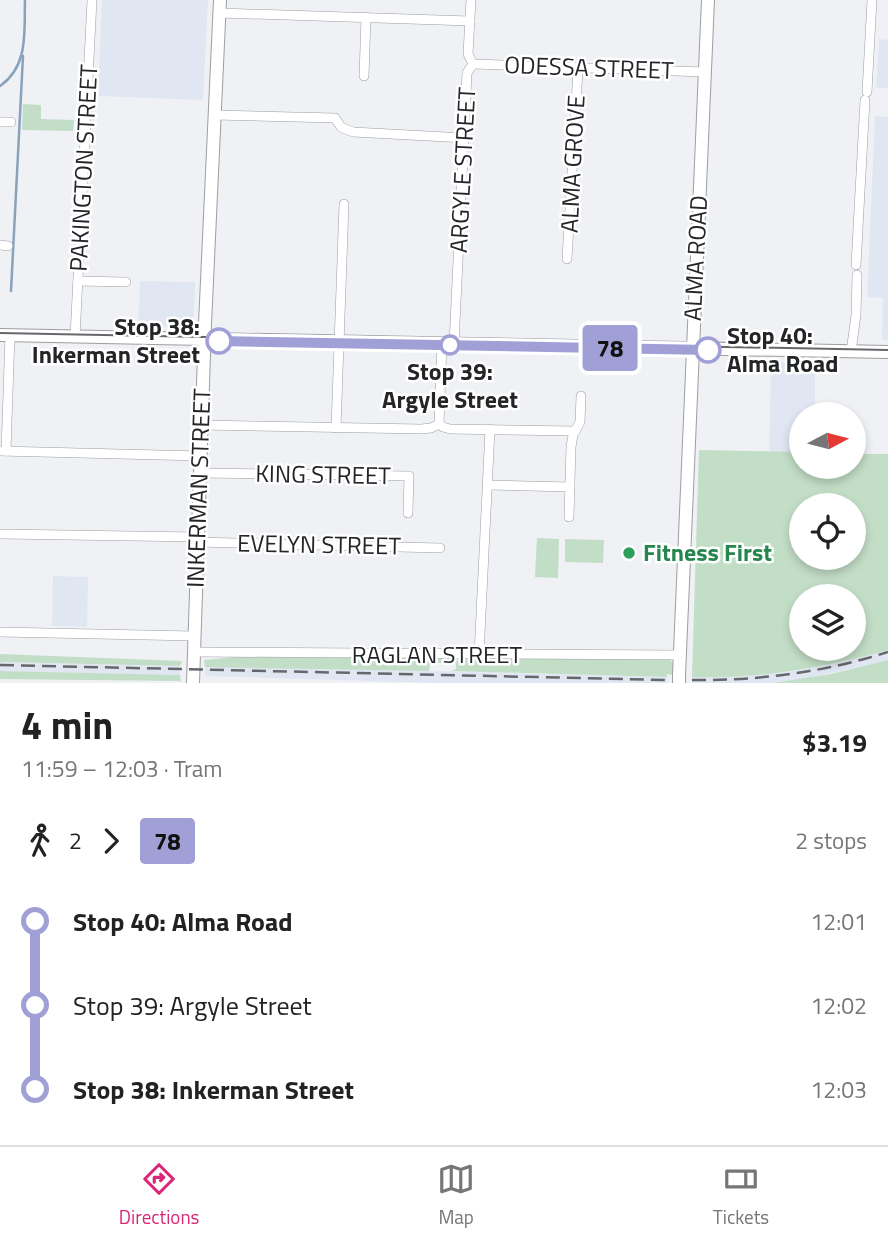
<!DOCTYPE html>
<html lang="en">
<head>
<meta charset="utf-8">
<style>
	:root { --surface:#fff; --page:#f6f6f6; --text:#222; --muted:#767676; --line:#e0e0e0; --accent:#db2777 }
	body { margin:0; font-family:"Titillium Web",sans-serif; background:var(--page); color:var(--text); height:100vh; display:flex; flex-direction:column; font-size:26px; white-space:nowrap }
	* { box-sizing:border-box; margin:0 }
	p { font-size:23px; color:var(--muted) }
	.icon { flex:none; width:38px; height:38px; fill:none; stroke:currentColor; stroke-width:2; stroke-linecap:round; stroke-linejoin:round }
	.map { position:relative; height:683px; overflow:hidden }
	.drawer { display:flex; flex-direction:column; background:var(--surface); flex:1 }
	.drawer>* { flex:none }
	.badge { padding:0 14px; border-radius:5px; font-size:24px; line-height:46px }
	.needle { width:46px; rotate:83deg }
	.buttons { position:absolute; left:789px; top:402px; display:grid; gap:14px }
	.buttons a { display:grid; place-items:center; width:77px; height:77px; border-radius:50%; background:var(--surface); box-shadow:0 4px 10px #0003; font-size:35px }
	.map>.badge { position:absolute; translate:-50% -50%; box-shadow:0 0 0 4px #fff }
	.legs { display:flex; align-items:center; gap:10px; height:77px; padding:0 21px; font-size:23px }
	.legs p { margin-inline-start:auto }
	.summary { display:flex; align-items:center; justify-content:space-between; height:119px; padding:0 21px }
	h1 { font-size:38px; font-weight:700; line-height:52px }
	ul { padding:0 21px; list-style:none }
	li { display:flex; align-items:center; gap:24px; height:84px; font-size:26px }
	li i { display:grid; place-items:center; width:10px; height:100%; margin:0 9px; background:currentColor }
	li i::after { content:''; width:18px; height:18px; margin:-9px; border:5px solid; border-radius:50%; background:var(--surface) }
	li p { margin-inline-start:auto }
	li:first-child i { background:linear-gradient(#0000 50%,currentColor 0) }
	li:last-child i { background:linear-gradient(currentColor 50%,#0000 0) }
	.tabs { display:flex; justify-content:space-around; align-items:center; height:98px; border-top:2px solid var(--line); background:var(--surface); font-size:19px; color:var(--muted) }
	.tabs a { display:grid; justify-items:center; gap:4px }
	.tabs .selected { color:var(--accent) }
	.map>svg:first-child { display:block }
	.built { fill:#e1e7f2 }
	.green { fill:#c3dec6; fill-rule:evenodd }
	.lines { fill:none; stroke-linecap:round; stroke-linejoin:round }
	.stream { stroke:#88a2bc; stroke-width:2.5 }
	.street-casing { stroke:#9c9ea2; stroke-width:10 }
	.secondary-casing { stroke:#9c9ea2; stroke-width:14 }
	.street { stroke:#fff; stroke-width:9 }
	.secondary { stroke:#fff; stroke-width:12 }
	.tram { stroke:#66676a; stroke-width:2 }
	.rail { stroke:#66676a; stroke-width:2.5; stroke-dasharray:14 7; stroke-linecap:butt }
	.secondary-bridge-casing { stroke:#9c9ea2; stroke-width:14; stroke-linecap:butt }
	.secondary-bridge { stroke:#fff; stroke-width:12 }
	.line-1-casing { stroke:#fff; stroke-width:16 }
	.line-1 { stroke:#a0a0d6; stroke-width:10 }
	.stop-1-dot { fill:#fff; stroke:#a0a0d6; stroke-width:3.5 }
	.leisure-dot { fill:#2e9e5b; stroke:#fff; stroke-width:2.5 }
	.labels { text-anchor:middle; stroke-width:5; stroke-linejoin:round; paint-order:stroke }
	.street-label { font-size:24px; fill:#242527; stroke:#fff }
	.stop-label { font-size:24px; font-weight:bold; fill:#242527; stroke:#fff; text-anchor:end }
	.leisure-label { font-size:24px; font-weight:bold; fill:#27864d; stroke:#fff; text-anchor:start }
</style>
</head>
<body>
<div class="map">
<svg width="888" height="683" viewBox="0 0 888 683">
	<rect width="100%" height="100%" fill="#eff1f5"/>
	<g class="built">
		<polygon points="102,0 208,0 203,100 98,96"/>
		<polygon points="879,39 888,40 888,88 876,88"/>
		<polygon points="875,116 888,117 888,340 882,340 883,298 867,297"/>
		<polygon points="140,281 195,282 193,327 138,326"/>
		<polygon points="771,362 815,363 815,415 802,415 801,452 769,452"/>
		<polygon points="53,576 88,577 87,627 52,626"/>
		<polygon points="888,650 888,660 810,678 773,683 692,683 692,677 742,676 793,671 842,662"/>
		<polygon points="0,662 180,666 180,675 0,671"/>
		<polygon points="239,666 667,677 667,683 433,683 205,676 205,667"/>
	</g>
	<g class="green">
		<polygon points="23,104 41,105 41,119 74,120 73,131 22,130"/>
		<path d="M699,450L801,452L802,467H854V454H888V650C825,668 758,679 692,677ZM802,506H854V558H802ZM802,597H854V649H802Z"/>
		<polygon points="537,538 559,539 558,578 535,577"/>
		<polygon points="565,539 604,540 603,563 565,562"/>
		<polygon points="0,654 182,661 180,666 0,662"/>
		<polygon points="237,657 669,659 673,663 673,675 667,674 667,677 451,671 456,669 456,663 430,663 429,671 205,667 204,660"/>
		<polygon points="888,660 888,683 773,683 831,674"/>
		<polygon points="0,671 180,675 181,681 0,679"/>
	</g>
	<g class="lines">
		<g class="stream">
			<path d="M0,86C29,66 24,31 25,0"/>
			<polyline points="11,291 23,56"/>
		</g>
		<defs>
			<g id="street">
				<polyline points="220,13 470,21"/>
				<polyline points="473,64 705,72"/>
				<polyline points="364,76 366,17"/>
				<polyline points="867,92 872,0"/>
				<polyline points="214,115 335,118 341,127 353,132 465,138"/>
				<polyline points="0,122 11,122"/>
				<polyline points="0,245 8,246"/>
				<polyline points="567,259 578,69"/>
				<polyline points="856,265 865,100"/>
				<polyline points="78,281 126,282"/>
				<polyline points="75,337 92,0"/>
				<polyline points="454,344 467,73 473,64 468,54 471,0"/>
				<polyline points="851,352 856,315 857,275"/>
				<polyline points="439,424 443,427 450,429 575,431"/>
				<polyline points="439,424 442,343"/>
				<polyline points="201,425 421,429 431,428 439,424"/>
				<polyline points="336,428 344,204"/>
				<polyline points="0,451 200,456"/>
				<polyline points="6,451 10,335"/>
				<polyline points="200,473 409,476 408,513"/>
				<polyline points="488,485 570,487"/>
				<polyline points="569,517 571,447 573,435 580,422 581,396"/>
				<polyline points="2,534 197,537"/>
				<polyline points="197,542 440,548"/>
				<polyline points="0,632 194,636"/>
				<polyline points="194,652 680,655"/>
				<polyline points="479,655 490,429"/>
			</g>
			<g id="secondary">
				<polyline points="0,335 888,352"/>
				<polyline points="679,675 708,0"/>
				<polyline points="193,683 205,324 220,0"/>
			</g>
		</defs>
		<use href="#street" class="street-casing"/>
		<use href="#secondary" class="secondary-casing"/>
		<use href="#street" class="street"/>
		<use href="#secondary" class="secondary"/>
		<polyline class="tram" points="0,333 888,350"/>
		<g class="rail">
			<polyline points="0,665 667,680"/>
			<path d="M692,680C758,681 825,672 888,652"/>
		</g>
		<defs>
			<polyline id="secondary-bridge" points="679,683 679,675"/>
		</defs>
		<use href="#secondary-bridge" class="secondary-bridge-casing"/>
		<use href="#secondary-bridge" class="secondary-bridge"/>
	</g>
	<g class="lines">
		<defs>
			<polyline id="line-1" points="219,341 708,350"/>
		</defs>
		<use href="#line-1" class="line-1-casing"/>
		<use href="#line-1" class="line-1"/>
	</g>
	<g class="stop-1-dot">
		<circle cx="219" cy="341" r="12"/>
		<circle cx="450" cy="345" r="9"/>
		<circle cx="708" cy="350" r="12"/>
	</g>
	<circle class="leisure-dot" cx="629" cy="553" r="7"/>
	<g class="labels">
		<g class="street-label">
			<text transform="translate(589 68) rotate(2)" y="8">ODESSA STREET</text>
			<text transform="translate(573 164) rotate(-87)" y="8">ALMA GROVE</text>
			<text transform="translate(84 168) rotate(-87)" y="8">PAKINGTON STREET</text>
			<text transform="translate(463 170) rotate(-87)" y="8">ARGYLE STREET</text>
			<text transform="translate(696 258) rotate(-87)" y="8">ALMA ROAD</text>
			<text transform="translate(323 475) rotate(1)" y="8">KING STREET</text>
			<text transform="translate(199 488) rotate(-88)" y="8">INKERMAN STREET</text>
			<text transform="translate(319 545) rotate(1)" y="8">EVELYN STREET</text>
			<text x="437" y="663">RAGLAN STREET</text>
		</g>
		<g class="stop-label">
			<text x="200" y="335">Stop 38:<tspan x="200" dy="28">Inkerman Street</tspan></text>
			<text x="727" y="344" text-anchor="start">Stop 40:<tspan x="727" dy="28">Alma Road</tspan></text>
			<text x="450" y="380" text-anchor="middle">Stop 39:<tspan x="450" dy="28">Argyle Street</tspan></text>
		</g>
		<g class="leisure-label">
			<text x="643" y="561">Fitness First</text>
		</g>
	</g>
</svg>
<div class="buttons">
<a><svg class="needle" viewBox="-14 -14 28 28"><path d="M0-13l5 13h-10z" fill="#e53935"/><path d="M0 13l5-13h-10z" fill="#767676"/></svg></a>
<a><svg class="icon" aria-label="locate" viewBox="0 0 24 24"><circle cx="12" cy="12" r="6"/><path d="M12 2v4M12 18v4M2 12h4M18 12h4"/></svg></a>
<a><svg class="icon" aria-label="layers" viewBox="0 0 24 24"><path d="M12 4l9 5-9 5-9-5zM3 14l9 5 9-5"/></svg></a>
</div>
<b class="badge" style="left:610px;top:348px;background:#a0a0d6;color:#111">78</b>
</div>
<section class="drawer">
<div class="summary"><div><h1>4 min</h1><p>11:59 – 12:03 · Tram</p></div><b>$3.19</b></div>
<div class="legs"><svg class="icon" aria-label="walk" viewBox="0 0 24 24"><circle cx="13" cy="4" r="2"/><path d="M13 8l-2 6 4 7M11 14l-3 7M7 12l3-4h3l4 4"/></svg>2<svg class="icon" aria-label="forward" viewBox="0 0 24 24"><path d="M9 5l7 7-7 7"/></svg><b class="badge" style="background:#a0a0d6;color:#111">78</b><p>2 stops</p></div>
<ul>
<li><i style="color:#a0a0d6"></i><b>Stop 40: Alma Road</b><p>12:01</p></li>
<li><i style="color:#a0a0d6"></i><span>Stop 39: Argyle Street</span><p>12:02</p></li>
<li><i style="color:#a0a0d6"></i><b>Stop 38: Inkerman Street</b><p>12:03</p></li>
</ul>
</section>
<nav class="tabs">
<a class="selected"><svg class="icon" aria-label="directions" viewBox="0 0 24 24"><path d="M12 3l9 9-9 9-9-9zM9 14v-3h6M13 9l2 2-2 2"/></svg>Directions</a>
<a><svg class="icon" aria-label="map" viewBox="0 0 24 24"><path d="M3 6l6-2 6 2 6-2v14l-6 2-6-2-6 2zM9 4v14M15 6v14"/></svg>Map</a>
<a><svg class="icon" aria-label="tickets" viewBox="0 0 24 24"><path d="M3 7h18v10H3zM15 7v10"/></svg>Tickets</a>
</nav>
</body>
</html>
